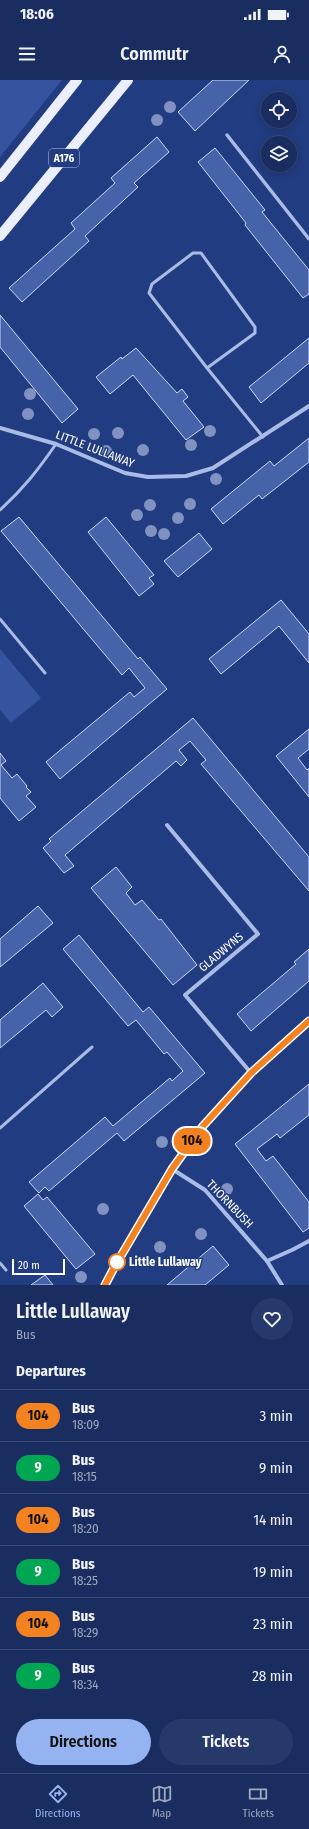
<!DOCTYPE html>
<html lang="en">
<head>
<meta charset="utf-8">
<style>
	:root { --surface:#1a2d61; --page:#27396a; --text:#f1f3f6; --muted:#9fa8bd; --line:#384976; --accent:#95b2f1 }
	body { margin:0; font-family:"Fira Sans Condensed",sans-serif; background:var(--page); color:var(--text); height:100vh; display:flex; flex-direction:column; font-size:15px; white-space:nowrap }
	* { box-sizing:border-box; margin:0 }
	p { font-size:13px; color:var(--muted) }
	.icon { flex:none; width:22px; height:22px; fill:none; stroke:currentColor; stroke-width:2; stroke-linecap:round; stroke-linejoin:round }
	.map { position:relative; height:1205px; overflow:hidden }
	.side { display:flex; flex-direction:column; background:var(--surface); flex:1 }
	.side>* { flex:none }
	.badge { padding:0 8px; border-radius:13px; font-size:14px; line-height:26px }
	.buttons { position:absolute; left:261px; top:12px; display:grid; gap:8px }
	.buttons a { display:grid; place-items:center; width:36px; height:36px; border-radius:50%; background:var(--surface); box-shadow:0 2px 10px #0003,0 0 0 1px var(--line); font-size:20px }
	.scale { position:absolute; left:12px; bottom:10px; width:53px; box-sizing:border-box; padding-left:4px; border:2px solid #fff; border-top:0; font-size:11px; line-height:14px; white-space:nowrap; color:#fff; -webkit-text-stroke:3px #223c81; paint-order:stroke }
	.map>.badge { position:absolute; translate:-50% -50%; box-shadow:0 0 0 2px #fff }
	h2 { padding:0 16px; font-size:15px; line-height:36px }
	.round { display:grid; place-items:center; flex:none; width:42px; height:42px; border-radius:21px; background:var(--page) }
	.overview { display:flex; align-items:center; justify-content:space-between; height:68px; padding:0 16px }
	h1 { font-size:19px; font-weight:600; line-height:30px }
	.primary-button { display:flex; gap:8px; margin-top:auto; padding:8px 16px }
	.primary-button a { flex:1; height:46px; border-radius:24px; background:var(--accent); color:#111; font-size:16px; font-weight:600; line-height:46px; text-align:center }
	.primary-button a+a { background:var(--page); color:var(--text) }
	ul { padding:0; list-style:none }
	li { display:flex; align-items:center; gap:12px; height:52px; padding:0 16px; border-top:1px solid var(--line) }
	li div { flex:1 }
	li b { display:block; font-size:15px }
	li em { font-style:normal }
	li .badge { min-width:44px; font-weight:700; text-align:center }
	.status { display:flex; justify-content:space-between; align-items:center; height:28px; padding:0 20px; background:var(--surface); direction:ltr }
	.status svg { height:11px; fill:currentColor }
	header { display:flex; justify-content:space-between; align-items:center; height:52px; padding:0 16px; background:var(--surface); font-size:18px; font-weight:600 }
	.menu { display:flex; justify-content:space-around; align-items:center; height:56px; border-top:1px solid var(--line); background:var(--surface); font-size:11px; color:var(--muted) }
	.menu a { display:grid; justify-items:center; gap:2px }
	.menu .on { color:var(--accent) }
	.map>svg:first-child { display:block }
	.green { fill:#36539f }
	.building { fill:#4662a8; stroke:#ccd8f6 }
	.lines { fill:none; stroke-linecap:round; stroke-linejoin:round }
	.service { stroke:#a9bbe7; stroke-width:3 }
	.pedestrian { stroke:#a9bbe7; stroke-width:3.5 }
	.minor { stroke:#a9bbe7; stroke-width:4 }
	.primary { stroke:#ebeffd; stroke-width:10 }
	.tree { fill:#8092c1 }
	.line-casing { stroke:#fff; stroke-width:9 }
	.line { stroke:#f58220; stroke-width:6 }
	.stop-dot { fill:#fff; stroke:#f58220; stroke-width:2 }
	.labels { text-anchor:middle; stroke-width:3; stroke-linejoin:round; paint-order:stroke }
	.shield { fill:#223c81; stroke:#bdc4d9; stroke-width:1 }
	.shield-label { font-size:11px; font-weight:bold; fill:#fff }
	.street-label { font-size:12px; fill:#fff; stroke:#223c81 }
	.stop-label { font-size:12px; font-weight:bold; fill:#fff; stroke:#223c81; text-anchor:start }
</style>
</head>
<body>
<div class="status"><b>18:06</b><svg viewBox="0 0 49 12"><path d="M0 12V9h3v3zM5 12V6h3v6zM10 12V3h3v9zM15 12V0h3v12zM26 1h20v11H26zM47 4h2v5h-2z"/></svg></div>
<header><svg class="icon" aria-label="menu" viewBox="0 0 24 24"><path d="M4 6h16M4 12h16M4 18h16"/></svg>Commutr<svg class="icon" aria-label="person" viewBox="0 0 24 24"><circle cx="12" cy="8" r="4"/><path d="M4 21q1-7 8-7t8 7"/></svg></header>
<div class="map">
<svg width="309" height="1205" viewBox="0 0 309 1205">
	<rect width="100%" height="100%" fill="#223c81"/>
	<g class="green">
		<polygon points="0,0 62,0 0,77"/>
		<polygon points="0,569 41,618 11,643 0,630"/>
	</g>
	<g class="building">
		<polygon points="213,0 249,0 195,51 178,32"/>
		<polygon points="157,57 169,72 134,103 138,107 85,156 89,161 22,222 9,208 75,149 71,143 115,103 111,98"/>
		<polygon points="215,68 265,130 262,132 309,190 309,214 303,218 245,145 246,143 198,82"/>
		<polygon points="0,235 78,329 62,343 0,267"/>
		<polygon points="309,258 309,283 261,323 249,307"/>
		<polygon points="136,268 177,313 182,309 188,317 183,321 204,347 186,360 133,295 110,314 96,297 121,277 122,279"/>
		<polygon points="309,358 309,382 262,419 259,415 223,444 211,429 270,381 274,386"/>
		<polygon points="19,437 138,579 140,577 167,609 60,699 46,682 130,612 134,617 145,608 129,588 122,595 1,451"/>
		<polygon points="106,437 154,495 149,498 154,504 139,516 88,452"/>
		<polygon points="199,453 212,469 178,497 164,481"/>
		<polygon points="281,520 309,554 309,583 279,546 221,594 209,579"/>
		<polygon points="193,638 309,777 309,811 201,684 206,680 190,661 179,670 187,680 181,686 176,681 65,775 74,786 64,793 43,768 51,761 49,759"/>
		<polygon points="309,649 309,669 298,678 307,690 309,688 309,717 276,676"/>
		<polygon points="0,673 6,681 1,685 12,698 17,694 27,706 26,707 31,712 26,716 36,727 19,741 0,718"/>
		<polygon points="116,787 132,807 126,813 135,825 142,820 159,840 161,839 197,885 173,905 91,808"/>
		<polygon points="38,826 53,843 0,887 0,859"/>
		<polygon points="79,855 143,932 149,927 205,993 124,1061 117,1053 49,1111 45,1107 39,1113 29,1102 105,1037 113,1046 170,998 172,1001 183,991 167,972 164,974 136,940 128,946 63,869"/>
		<polygon points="309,869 309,901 251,951 237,934 296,884 294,882"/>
		<polygon points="43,903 63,927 52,937 46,930 0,968 0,940"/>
		<polygon points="309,1004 309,1035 280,1058 277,1054 257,1069 266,1081 273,1076 309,1122 309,1148 303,1152 235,1064"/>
		<polygon points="38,1114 43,1120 47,1117 95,1174 76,1189 24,1126"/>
		<polygon points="213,1166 229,1185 205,1205 167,1205"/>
		<polygon points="45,1195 53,1205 31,1205"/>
	</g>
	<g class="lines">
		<g class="service">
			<polyline points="207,288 255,253 255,247 201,173 193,173 152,204 149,213 207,288 263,357"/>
			<path d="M0,430C24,408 38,390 56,364"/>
			<polyline points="0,539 45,593"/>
			<polyline points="0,1048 92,967"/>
			<polyline points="0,1183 6,1190"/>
		</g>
		<polyline class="pedestrian" points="227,55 309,159"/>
		<g class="minor">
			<polyline points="0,348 56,364 125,393 148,397 186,396 213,388 309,326"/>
			<polyline points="167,745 258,854 185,915 251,993"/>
			<polyline points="172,1089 205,1110 267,1181 282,1205"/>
			<polyline points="267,1181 292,1170 309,1161"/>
			<polyline points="105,1205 115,1186 172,1089 203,1046 251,993 309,941"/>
		</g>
		<g class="primary">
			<polyline points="0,97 77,0"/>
			<polyline points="0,156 128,0"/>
		</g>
	</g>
	<g class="tree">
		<circle cx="170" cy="27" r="6"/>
		<circle cx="157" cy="40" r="6"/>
		<circle cx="30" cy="314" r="6"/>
		<circle cx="28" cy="334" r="6"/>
		<circle cx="210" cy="351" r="6"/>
		<circle cx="118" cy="353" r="6"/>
		<circle cx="94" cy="354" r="6"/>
		<circle cx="191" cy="365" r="6"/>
		<circle cx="143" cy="370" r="6"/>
		<circle cx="106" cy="371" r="6"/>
		<circle cx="216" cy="399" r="6"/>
		<circle cx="190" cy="424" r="6"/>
		<circle cx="150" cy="425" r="6"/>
		<circle cx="137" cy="435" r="6"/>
		<circle cx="178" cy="438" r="6"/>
		<circle cx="151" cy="451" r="6"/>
		<circle cx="164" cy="454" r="6"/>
		<circle cx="162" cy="1062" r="6"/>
		<circle cx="227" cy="1109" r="6"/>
		<circle cx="103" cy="1129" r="6"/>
		<circle cx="201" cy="1154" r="6"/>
		<circle cx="160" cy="1167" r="6"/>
		<circle cx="81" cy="1197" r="6"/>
	</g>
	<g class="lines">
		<defs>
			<polyline id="line" points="105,1205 115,1186 172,1089 203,1046 251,993 309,941"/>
		</defs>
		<use href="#line" class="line-casing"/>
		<use href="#line" class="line"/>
	</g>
	<circle class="stop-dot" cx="117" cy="1182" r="8"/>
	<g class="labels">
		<rect class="shield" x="49" y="69" width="30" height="18" rx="3"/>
		<g class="shield-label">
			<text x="64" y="82">A176</text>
		</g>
		<g class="street-label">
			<text transform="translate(95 369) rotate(21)" y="4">LITTLE LULLAWAY</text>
			<text transform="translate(221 872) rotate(-40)" y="4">GLADWYNS</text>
			<text transform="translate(230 1124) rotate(46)" y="4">THORNBUSH</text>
		</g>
		<g class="stop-label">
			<text x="129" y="1186">Little Lullaway</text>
		</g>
	</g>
</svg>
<div class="buttons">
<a><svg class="icon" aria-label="locate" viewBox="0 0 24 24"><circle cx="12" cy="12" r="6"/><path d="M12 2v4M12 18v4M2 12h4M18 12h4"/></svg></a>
<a><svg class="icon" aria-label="layers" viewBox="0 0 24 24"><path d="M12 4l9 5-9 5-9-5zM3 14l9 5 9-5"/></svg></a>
</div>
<div class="scale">20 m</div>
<b class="badge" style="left:192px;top:1061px;background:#f58220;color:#111">104</b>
</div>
<section class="side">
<div class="overview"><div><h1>Little Lullaway</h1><p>Bus</p></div><a class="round"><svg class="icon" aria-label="heart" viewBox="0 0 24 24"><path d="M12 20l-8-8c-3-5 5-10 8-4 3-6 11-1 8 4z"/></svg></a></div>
<h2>Departures</h2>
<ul>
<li><span class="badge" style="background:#f58220;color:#111">104</span><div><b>Bus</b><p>18:09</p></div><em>3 min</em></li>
<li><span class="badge" style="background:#00a651;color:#fff">9</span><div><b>Bus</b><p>18:15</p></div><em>9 min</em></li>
<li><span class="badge" style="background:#f58220;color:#111">104</span><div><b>Bus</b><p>18:20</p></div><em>14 min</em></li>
<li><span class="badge" style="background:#00a651;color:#fff">9</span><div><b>Bus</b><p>18:25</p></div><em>19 min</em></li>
<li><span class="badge" style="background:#f58220;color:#111">104</span><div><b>Bus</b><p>18:29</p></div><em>23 min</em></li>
<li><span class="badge" style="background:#00a651;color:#fff">9</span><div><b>Bus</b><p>18:34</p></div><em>28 min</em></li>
</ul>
<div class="primary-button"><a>Directions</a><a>Tickets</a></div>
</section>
<nav class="menu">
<a class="on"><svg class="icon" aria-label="directions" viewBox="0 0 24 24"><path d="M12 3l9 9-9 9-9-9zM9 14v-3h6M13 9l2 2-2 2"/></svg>Directions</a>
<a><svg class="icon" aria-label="map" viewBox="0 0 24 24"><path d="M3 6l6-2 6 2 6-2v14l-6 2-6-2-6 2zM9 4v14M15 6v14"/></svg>Map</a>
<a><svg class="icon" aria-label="tickets" viewBox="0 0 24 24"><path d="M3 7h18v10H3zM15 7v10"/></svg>Tickets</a>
</nav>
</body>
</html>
